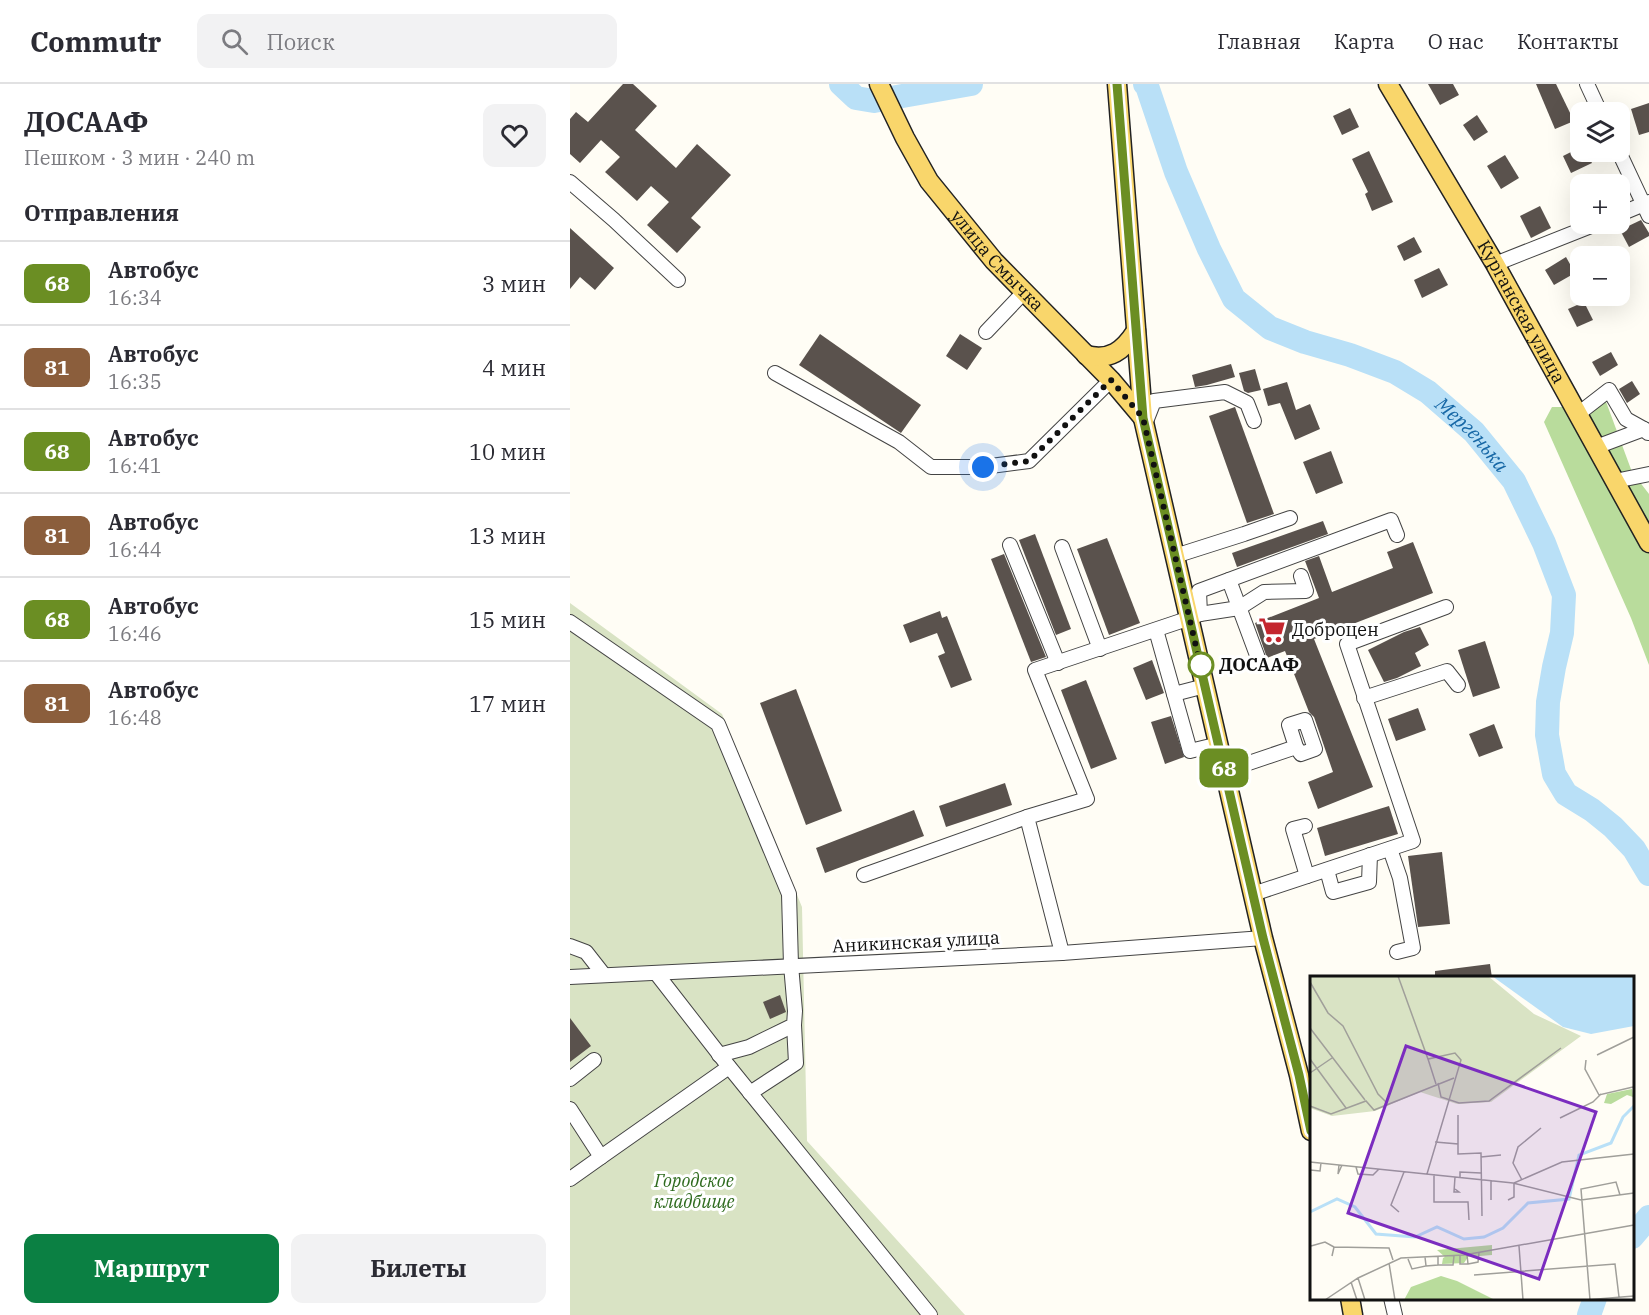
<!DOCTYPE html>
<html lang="ru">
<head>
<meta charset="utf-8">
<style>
	:root { --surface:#fff; --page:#f2f2f3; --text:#2b2b33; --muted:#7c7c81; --line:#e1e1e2; --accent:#0b8043 }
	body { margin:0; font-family:"IBM Plex Serif",serif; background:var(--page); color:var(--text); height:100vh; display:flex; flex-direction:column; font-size:22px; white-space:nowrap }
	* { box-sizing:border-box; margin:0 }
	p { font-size:20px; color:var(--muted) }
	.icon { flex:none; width:33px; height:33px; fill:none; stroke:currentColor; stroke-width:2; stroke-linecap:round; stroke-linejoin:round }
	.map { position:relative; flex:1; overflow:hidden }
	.side { display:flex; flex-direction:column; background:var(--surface); width:570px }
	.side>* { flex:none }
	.badge { padding:0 12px; border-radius:9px; font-size:21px; line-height:39px }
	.tools { position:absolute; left:1000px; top:18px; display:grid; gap:12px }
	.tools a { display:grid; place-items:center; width:60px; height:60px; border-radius:12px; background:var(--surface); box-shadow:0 6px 24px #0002; font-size:30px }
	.you { position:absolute; width:30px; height:30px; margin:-15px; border:4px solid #fff; border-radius:50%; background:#1a73e8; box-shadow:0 0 0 9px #1a73e833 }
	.map>.badge { position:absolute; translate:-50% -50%; box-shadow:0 0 0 3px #fff }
	h2 { padding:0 24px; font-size:22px; line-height:54px }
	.round { display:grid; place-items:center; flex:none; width:63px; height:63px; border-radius:12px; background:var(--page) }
	.head { display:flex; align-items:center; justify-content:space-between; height:102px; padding:0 24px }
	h1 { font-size:28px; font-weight:800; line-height:45px }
	.action { display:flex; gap:12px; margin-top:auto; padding:12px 24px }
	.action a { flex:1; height:69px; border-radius:12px; background:var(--accent); color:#fff; font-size:24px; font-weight:800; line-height:69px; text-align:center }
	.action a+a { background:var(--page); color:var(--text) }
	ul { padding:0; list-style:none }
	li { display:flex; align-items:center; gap:18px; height:84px; padding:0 24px; border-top:2px solid var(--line) }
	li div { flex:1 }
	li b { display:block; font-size:22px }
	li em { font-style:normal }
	li .badge { min-width:66px; font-weight:700; text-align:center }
	header { display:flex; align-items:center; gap:36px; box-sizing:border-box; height:84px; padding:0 30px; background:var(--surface); border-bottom:2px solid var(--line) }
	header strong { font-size:28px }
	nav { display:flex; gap:33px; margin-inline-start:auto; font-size:21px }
	.search { width:420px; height:54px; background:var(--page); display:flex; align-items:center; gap:15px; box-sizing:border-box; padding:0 21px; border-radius:12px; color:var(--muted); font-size:22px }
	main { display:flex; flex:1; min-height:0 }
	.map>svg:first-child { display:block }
	.forest { fill:#b9dc9c }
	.cemetery { fill:#d9e3c4 }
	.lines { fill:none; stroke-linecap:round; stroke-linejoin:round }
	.river { stroke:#b9e0f7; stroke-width:24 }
	.building { fill:#5a524d }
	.minor-casing { stroke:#444; stroke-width:16 }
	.major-casing { stroke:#222; stroke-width:21 }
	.minor { stroke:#fff; stroke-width:14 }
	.major { stroke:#f9d66b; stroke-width:18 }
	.line-casing { stroke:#fff; stroke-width:14 }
	.line { stroke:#6b8e23; stroke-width:9 }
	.walk { stroke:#111; stroke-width:6; stroke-dasharray:0 10.8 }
	.stop-dot { fill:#fff; stroke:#6b8e23; stroke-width:3 }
	.labels { text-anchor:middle; stroke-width:6; stroke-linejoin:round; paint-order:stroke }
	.street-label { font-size:18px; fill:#111; stroke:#fff }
	.poi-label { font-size:18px; fill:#111; stroke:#fff; text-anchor:start }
	.stop-label { font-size:18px; font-weight:bold; fill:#111; stroke:#fff; text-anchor:start }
	.park-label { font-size:18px; font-style:italic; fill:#2f6b1f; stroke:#fff }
	.water-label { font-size:20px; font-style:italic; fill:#1768a6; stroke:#fff }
	.inset-river { fill:none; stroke:#b9e0f7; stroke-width:3 }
	.inset-road { fill:none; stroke:#a09f9a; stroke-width:1.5 }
	.view { fill:#7b2cbf; fill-opacity:0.15; stroke:#7b2cbf; stroke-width:3 }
	.inset-edge { fill:none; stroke:#111; stroke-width:3 }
</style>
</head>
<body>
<header>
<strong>Commutr</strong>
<div class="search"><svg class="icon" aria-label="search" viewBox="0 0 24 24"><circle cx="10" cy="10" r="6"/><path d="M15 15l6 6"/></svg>Поиск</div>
<nav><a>Главная</a><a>Карта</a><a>О нас</a><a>Контакты</a></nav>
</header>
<main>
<section class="side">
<div class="head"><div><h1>ДОСААФ</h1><p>Пешком · 3 мин · 240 m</p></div><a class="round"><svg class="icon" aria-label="heart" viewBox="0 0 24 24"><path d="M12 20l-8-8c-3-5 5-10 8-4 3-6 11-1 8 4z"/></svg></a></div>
<h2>Отправления</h2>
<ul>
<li><span class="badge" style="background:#6b8e23;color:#fff">68</span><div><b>Автобус</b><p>16:34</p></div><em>3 мин</em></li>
<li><span class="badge" style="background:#8b5e3c;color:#fff">81</span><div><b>Автобус</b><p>16:35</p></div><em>4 мин</em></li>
<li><span class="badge" style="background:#6b8e23;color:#fff">68</span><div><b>Автобус</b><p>16:41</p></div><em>10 мин</em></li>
<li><span class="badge" style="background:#8b5e3c;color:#fff">81</span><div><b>Автобус</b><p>16:44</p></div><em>13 мин</em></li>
<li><span class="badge" style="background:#6b8e23;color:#fff">68</span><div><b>Автобус</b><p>16:46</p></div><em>15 мин</em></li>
<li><span class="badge" style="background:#8b5e3c;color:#fff">81</span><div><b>Автобус</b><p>16:48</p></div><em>17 мин</em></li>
</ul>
<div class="action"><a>Маршрут</a><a>Билеты</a></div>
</section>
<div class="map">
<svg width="1079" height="1231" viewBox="0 0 1079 1231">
	<rect width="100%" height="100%" fill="#fffdf5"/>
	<polygon class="forest" points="1035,315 1062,388 1079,410 1079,581 1061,534 974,338 982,323 1009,323"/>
	<polygon class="cemetery" points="0,519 152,630 232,823 237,1057 395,1231 0,1231"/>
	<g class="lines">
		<g class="river">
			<polyline points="271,0 286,14 304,17 401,0"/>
			<path id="s1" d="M575,0L577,2L606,88L639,165L664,215L700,244L735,258L780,271L825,288L858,308L904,348L944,397L974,459L994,511L992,549L984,583L978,618L977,651L984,690L996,710L1022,726L1043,743L1064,765L1079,790"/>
			<polyline points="1062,1153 1079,1133"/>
			<polyline points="1019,1231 1025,1214"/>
		</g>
	</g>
	<g class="building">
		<polygon points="53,0 63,0 87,22 65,46 106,84 127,60 161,91 121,134 131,143 107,169 77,141 99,118 81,102 67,117 35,88 50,73 31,56 10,79 0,70 0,35 6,28 18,38"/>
		<polygon points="858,0 883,0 889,11 870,21"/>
		<polygon points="966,0 986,0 1004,37 985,45"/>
		<polygon points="1079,19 1079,48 1069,51 1061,25"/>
		<polygon points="780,24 789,43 772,51 763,32"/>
		<polygon points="907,31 918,48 904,57 893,41"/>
		<polygon points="1011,63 1011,68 1016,68 1022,79 1001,89 993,72"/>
		<polygon points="799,67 823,118 802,127 795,110 798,108 782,75"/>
		<polygon points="935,71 949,94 931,105 917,82"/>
		<polygon points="970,122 981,144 961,154 950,132"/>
		<polygon points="1071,136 1079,149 1079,152 1059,163 1050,146"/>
		<polygon points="0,144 44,184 25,206 10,193 0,205"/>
		<polygon points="844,153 852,168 834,177 827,162"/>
		<polygon points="996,173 1005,189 984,201 975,186"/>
		<polygon points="869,184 878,201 852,214 844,196"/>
		<polygon points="1014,218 1023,236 1007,243 998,225"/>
		<polygon points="250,250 351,321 331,349 229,281"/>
		<polygon points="390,250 412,264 397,286 376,272"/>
		<polygon points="1041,268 1048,281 1030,292 1022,278"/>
		<polygon points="661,280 665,293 637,301 625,303 622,291"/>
		<polygon points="685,285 691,306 678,309 674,307 669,289"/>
		<polygon points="1062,297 1070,310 1057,319 1049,305"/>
		<polygon points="717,298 726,326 740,320 750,345 725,356 710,319 698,322 693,305"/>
		<polygon points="665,323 704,430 677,439 639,332"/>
		<polygon points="761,367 773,399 746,410 733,378"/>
		<polygon points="753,437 758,450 667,483 662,469"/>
		<polygon points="465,450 501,545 486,551 449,456"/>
		<polygon points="537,454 570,539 539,551 507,465"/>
		<polygon points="843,458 863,509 744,555 803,703 748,725 738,698 763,688 744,633 739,628 715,567 697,574 685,539 749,514 735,477 749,472 762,508 823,484 817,468"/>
		<polygon points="434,470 476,573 461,578 421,475"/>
		<polygon points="370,527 372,534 377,532 402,596 381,604 368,572 375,569 367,549 340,559 333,541"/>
		<polygon points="850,543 859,561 845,569 851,582 827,594 814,598 798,566 834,548"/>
		<polygon points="915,557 930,604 903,613 888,566"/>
		<polygon points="582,576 594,609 576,616 563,584"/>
		<polygon points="516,596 547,675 521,685 491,606"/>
		<polygon points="226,605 272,727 236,741 190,619"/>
		<polygon points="848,624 856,646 826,657 818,635"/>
		<polygon points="601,632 614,673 595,680 581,638"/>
		<polygon points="924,640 933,664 909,673 899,650"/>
		<polygon points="435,699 442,721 376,743 369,722"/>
		<polygon points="819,722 828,750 755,772 747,744"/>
		<polygon points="344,726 354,752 255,789 246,764"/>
		<polygon points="872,768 880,840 848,843 838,772"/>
		<polygon points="920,880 922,894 865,894 865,887"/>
		<polygon points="210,911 216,928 200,935 193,918"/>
		<polygon points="0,934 21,962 0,978"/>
	</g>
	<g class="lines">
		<defs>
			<g id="minor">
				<polyline points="1017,0 1030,28"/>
				<polyline points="1049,68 1079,132"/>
				<polyline points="0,98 44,136 108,196"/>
				<polyline points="1050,130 1079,118"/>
				<polyline points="925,180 1026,140"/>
				<polyline points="416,248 454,208"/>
				<polyline points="205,289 329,358 361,383 413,383 459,377 541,296"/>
				<polyline points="1008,330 1039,306 1056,335 1074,345"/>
				<polyline points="575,340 584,317 655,308 677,319 684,337"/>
				<polyline points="1026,363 1074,345 1078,349"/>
				<polyline points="1045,397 1079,390"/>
				<polyline points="440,461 488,579"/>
				<polyline points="492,463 530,565"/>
				<polyline points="605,472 674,450 720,434"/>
				<polyline points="659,496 688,574"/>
				<polyline points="630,530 669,524 694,508 736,507 731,492"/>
				<polyline points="0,538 148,640 219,810 221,881 225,927 224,941 179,963 149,971"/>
				<polyline points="586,546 620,667 649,660"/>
				<polyline points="604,610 635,602"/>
				<polyline points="794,614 877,587 888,601"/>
				<polyline points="655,687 726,663 731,670 745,665 735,636 719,641 726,663"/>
				<polyline points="735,742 723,745 737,792"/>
				<polyline points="820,765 830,794 843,864 827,868"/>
				<polyline points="757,786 763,808 799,798 800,771"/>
				<polyline points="294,791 457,733"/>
				<polyline points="683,810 843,757 777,560 876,523"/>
				<polyline points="0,862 16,868 34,891"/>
				<polyline points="492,869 457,733 517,715 465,586 620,534 630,530 629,507 821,436 827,451"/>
				<polyline points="86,889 156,979 360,1231"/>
				<polyline points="0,893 492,869 693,854"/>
				<polyline points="0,995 24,976"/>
				<polyline points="180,1009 226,979 224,941"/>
				<polyline points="0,1025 31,1073 0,1095"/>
				<polyline points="31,1073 159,983"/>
				<polyline points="821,1214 825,1231"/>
			</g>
			<g id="major">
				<path id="s2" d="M309,0L335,54L359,97L424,177L541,296L573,334"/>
				<polyline points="547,0 573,334 693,854 729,991 741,1047"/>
				<path id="s3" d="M818,0L925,180L1079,459"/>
				<path d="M516,271C540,277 553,267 566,247"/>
				<polyline points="780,1214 783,1231"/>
			</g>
		</defs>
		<use href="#minor" class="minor-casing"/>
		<use href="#major" class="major-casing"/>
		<use href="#minor" class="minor"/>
		<use href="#major" class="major"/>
	</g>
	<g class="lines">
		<defs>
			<polyline id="line" points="547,0 573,334 693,854 729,991 741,1047"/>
		</defs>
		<use href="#line" class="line-casing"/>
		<use href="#line" class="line"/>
		<polyline class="walk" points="413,383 459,377 541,296 573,334 631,584 631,581"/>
	</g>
	<defs>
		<symbol id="supermarket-bare" viewBox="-9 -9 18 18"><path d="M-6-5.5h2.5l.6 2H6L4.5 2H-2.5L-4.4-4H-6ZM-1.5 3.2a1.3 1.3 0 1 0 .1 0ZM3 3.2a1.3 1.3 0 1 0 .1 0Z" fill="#c4262e" stroke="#fff" stroke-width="2.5" paint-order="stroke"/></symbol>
	</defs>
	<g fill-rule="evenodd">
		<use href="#supermarket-bare" x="683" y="527" width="38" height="38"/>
	</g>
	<circle class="stop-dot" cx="631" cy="581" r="12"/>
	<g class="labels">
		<g class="street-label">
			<text dy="6" stroke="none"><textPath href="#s2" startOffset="214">улица Смычка</textPath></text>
			<text dy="6" stroke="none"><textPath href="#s3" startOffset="264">Курганская улица</textPath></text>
			<text transform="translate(346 858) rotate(-3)" y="6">Аникинская улица</text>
		</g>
		<g class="poi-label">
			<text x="722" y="552">Доброцен</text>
		</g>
		<g class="stop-label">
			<text x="649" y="587">ДОСААФ</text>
		</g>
		<g class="park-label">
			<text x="124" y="1103">Городское<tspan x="124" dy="21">кладбище</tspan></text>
		</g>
		<g class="water-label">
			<text dy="7" stroke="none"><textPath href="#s1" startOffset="512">Мергенька</textPath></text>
		</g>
	</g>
	<g transform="translate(740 892)">
		<rect width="324" height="324" fill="#fffdf5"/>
		<path d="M322,113L323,121L317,119L301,128L294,127L297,118ZM182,269V279L158,281L154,287L132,288L133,282L142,277L135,281L127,274ZM131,300L147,305L185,324H94L101,311Z" fill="#b9dc9c"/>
		<path d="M0,0H178L224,38L271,60L181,126L147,128L110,116L65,135L22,140L0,132Z" fill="#d9e3c4"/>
		<path d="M182,0H324V50L281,58L253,51Z" fill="#b9e0f7"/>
		<path class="inset-river" d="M0,236L27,223L45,231L66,258L105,261L127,251L154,263L174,261L193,252L218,227L259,223L269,179L301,167L313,141L324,130"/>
		<path class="inset-road" d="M88,0L118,83L145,77L151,84L117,198M0,6L18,37L33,50L68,118L76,126M0,52L55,124M287,79L324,61M0,83L36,132M118,83L126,108M276,84L275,93L289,119L323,111M0,97L22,82M128,107L131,121L149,127L179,125L251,72M0,130L21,138L56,125L64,134L144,102M148,139V168M250,142L283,126L291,118M125,166L148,168V178L171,177L172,240M171,181L191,179M0,186L203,207L271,224L324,217M29,189L28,198L32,189M46,191L48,198L63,199L69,193M0,194L10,195L11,187M124,198V226H158L159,244M150,201V196L171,197M212,204L203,187L208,171L231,152M204,207L252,186L324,178M145,213L149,216H144L145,201M181,224V204M198,224L204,221V208M89,236L81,229L94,196M1,270L15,266L24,271M209,270L213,324M22,280L24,271L79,272L83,284M150,280V288H158L157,279M98,283L102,293L116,290L115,281M79,287L85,324M158,288L168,286L169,277M128,289H143L144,280M116,290L128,289V281M164,299L305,288L309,321M48,302L55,324M41,306L47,324M15,324L48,302L91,282L154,279L324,249M275,324L324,320M280,324L271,213L306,206L310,219"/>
		<path class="view" d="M96,70L286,136L229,303L38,237Z"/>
		<rect width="324" height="324" class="inset-edge"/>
	</g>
</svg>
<div class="tools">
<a><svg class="icon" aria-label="layers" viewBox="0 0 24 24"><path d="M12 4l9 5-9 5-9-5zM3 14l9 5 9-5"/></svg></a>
<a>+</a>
<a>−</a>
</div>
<div class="you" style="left:413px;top:383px"></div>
<b class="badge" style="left:654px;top:684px;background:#6b8e23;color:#fff">68</b>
</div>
</main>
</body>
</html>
